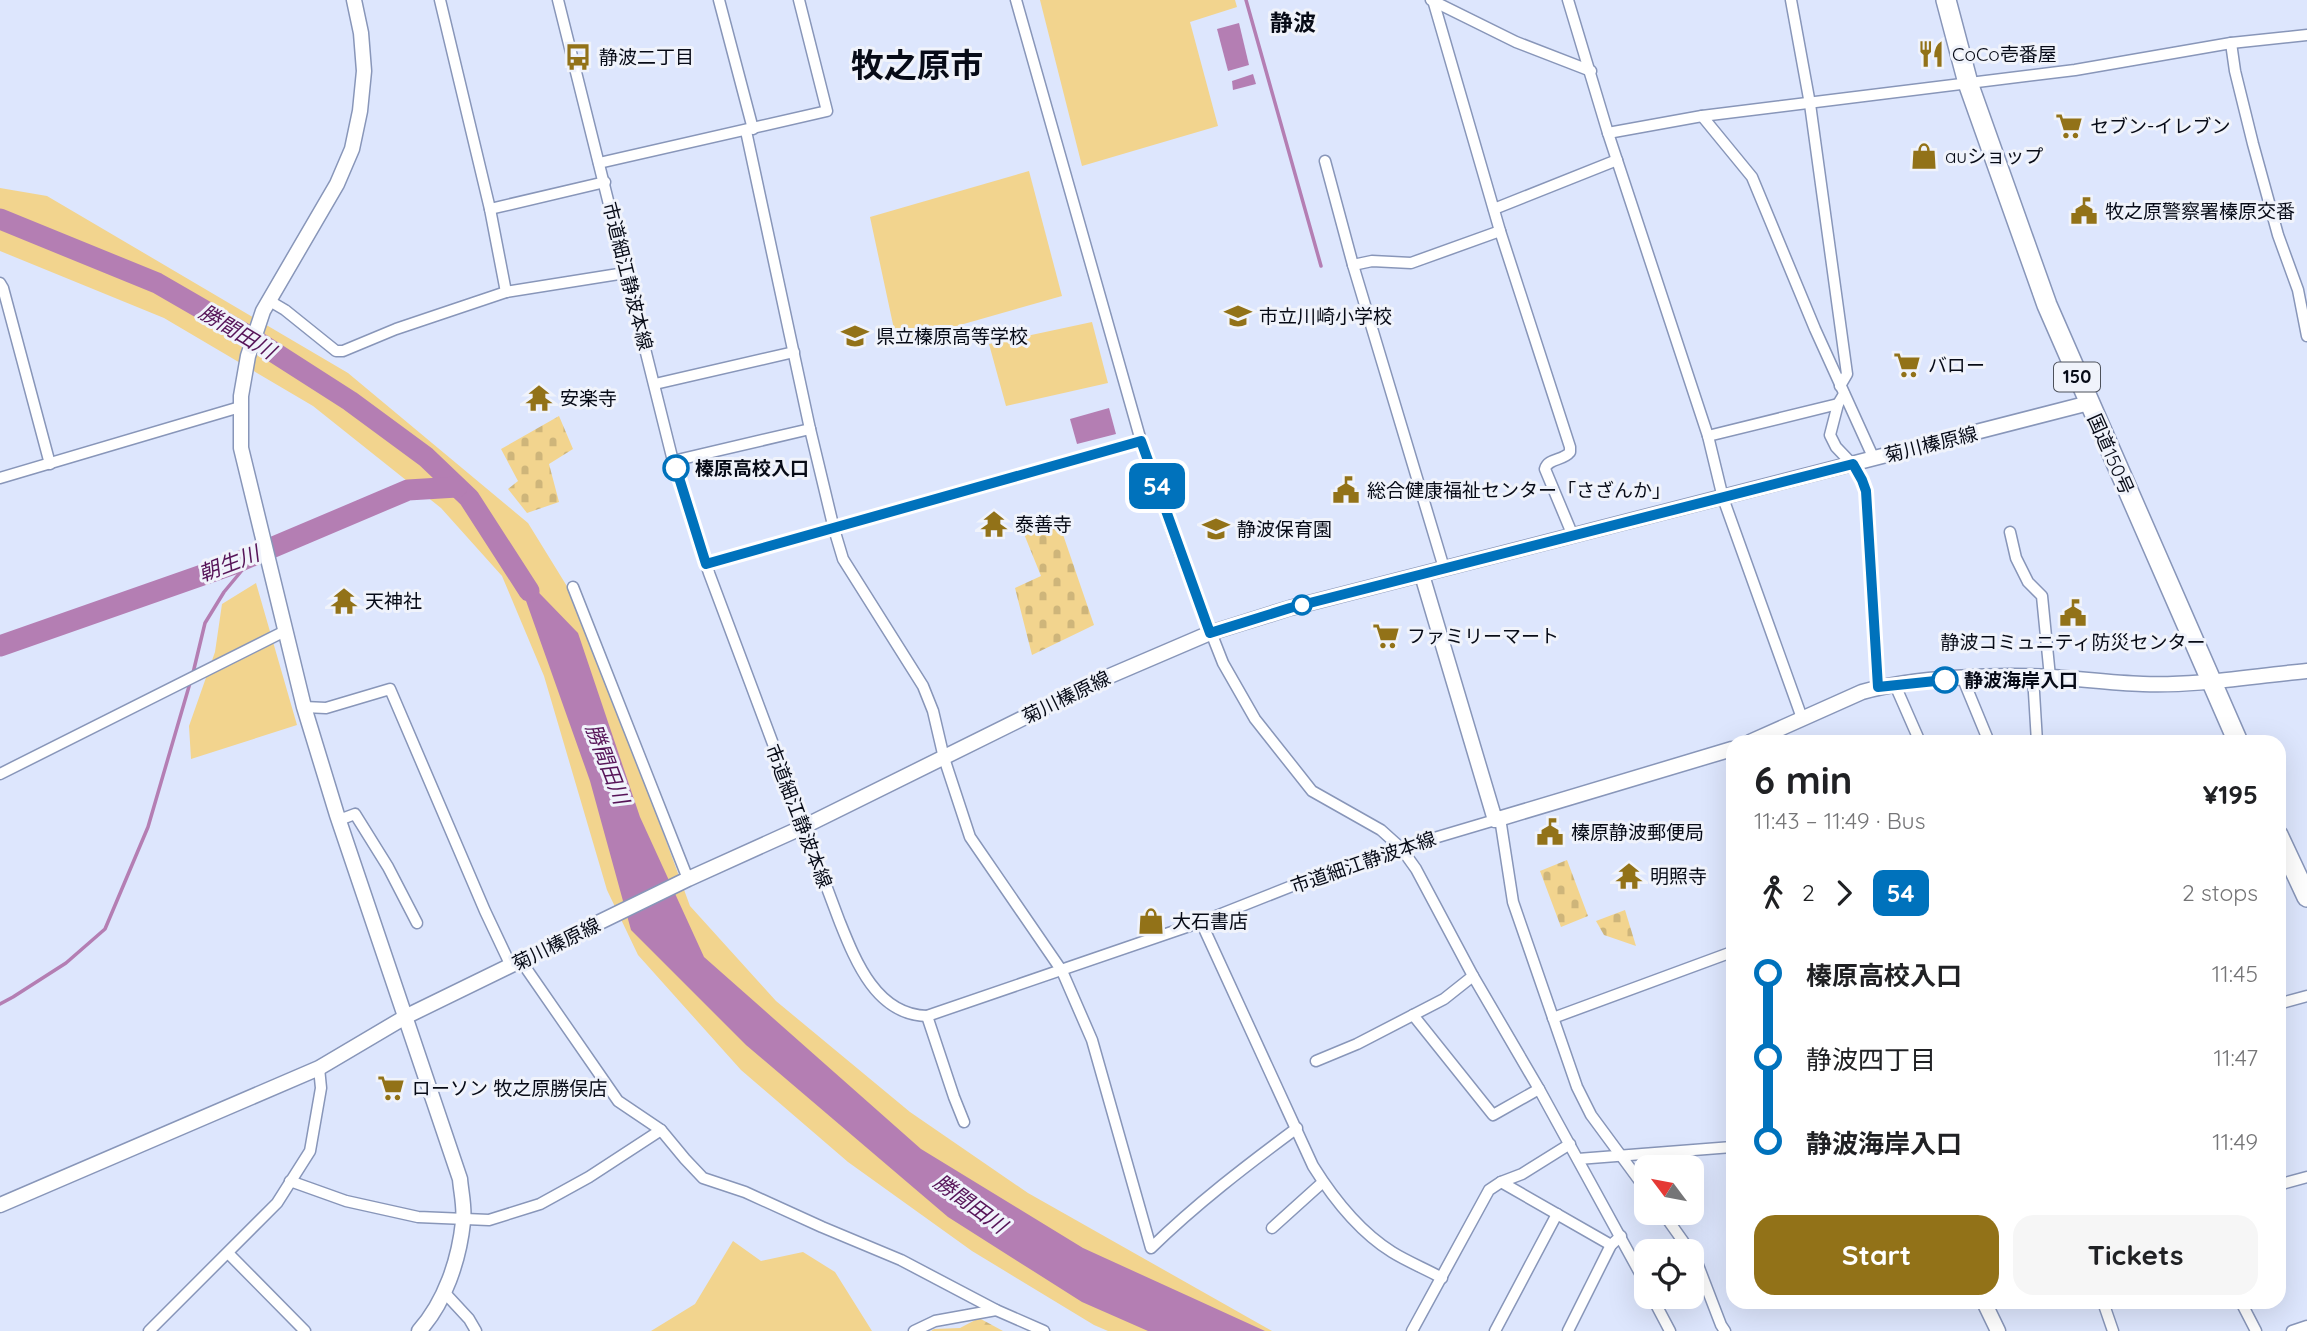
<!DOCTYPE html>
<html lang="en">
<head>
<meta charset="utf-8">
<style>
	:root { --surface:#fff; --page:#f6f6f6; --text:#202124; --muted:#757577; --accent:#927218 }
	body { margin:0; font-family:Quicksand,"Noto Sans JP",sans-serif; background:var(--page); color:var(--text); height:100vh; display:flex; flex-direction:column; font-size:26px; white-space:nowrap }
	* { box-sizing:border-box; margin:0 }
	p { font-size:23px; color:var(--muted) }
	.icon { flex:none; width:38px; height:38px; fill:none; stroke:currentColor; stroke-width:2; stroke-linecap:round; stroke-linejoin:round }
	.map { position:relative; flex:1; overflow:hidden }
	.panel { position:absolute; left:1726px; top:735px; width:560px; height:574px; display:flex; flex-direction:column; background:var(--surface); border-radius:21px; box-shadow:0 7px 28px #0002 }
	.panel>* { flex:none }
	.badge { padding:0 14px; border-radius:10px; font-size:24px; line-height:46px }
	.needle { width:46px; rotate:302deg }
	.fabs { position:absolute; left:1634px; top:1155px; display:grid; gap:14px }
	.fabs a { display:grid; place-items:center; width:70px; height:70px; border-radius:14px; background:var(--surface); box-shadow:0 7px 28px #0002; font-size:35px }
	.map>.badge { position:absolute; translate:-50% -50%; box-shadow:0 0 0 4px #fff }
	.legs { display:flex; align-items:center; gap:10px; height:77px; padding:0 28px; font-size:23px }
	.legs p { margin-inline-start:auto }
	.summary { display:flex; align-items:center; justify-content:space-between; height:119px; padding:0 28px }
	h1 { font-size:38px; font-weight:800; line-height:52px }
	.action { display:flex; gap:14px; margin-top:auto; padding:14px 28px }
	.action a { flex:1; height:80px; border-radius:21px; background:var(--accent); color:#fff; font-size:28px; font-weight:800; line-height:80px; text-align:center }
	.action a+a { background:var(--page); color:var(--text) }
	ul { padding:0 28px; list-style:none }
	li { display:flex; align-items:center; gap:24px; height:84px; font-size:26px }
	li i { display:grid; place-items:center; width:10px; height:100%; margin:0 9px; background:currentColor }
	li i::after { content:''; width:18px; height:18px; margin:-9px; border:5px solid; border-radius:50%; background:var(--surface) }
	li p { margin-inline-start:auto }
	li:first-child i { background:linear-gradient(#0000 50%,currentColor 0) }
	li:last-child i { background:linear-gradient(currentColor 50%,#0000 0) }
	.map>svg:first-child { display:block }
	.grass { fill:#f2d48e }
	.forest { fill:url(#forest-firs) }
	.cemetery { fill:url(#cemetery-stones) }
	.water { fill:#b47eb3 }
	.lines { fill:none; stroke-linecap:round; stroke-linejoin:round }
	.stream { stroke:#b47eb3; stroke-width:3.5 }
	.river { stroke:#b47eb3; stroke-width:21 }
	.street-casing { stroke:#8896b9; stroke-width:13 }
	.secondary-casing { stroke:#8896b9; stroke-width:17 }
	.highway-casing { stroke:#8896b9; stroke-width:22 }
	.street { stroke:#fff; stroke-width:10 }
	.secondary { stroke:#fff; stroke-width:14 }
	.highway { stroke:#fff; stroke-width:19 }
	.line-1-casing { stroke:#fff; stroke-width:16 }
	.line-1 { stroke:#0072bc; stroke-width:10 }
	.stop-1-dot { fill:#fff; stroke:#0072bc; stroke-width:3.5 }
	.labels { text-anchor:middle; stroke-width:6; stroke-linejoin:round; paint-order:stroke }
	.shield { fill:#f0f3fb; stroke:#4d515b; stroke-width:2 }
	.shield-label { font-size:18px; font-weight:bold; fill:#070b17 }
	.poi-label { font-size:19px; fill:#070b17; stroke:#f0f3fb; text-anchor:start }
	.street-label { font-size:19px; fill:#070b17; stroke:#f0f3fb }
	.stop-label { font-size:19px; font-weight:bold; fill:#070b17; stroke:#f0f3fb; text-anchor:start }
	.water-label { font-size:21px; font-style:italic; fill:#561458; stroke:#f0f3fb }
	.quarter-label { font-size:23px; font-weight:bold; fill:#070b17; stroke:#f0f3fb }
	.town-label { font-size:33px; font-weight:bold; fill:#070b17; stroke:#f0f3fb }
</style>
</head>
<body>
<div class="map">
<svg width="2307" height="1331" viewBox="0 0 2307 1331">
	<defs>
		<pattern id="forest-firs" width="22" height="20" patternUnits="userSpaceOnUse" patternTransform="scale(1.75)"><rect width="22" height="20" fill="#f2d48e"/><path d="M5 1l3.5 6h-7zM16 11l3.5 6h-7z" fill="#ceb57a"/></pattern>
		<pattern id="cemetery-stones" width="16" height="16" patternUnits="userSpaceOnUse" patternTransform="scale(1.75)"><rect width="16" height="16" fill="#f2d48e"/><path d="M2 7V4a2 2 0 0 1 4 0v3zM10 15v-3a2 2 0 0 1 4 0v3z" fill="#ceb57a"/></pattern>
	</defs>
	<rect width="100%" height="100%" fill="#dde6fd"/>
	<g class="grass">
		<polygon points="1040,0 1235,0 1237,7 1190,22 1218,126 1082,166"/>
		<polygon points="1029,171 1062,296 897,343 870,217"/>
		<polygon points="0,188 47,196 348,373 528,523 581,609 690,906 776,1001 910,1112 1028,1193 1272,1331 1108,1331 1094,1325 972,1251 848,1162 741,1070 638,955 607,890 544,676 502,576 441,508 313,406 164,318 0,251"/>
		<polygon points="1092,322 1108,383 1006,406 989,344"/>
		<polygon points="256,583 297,725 191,759 189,726 215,652 222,604"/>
		<polygon points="733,1241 761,1261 803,1252 835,1272 872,1331 651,1331 695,1304"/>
	</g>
	<polygon class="forest" points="979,1318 1003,1331 931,1331 934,1329 960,1328"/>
	<g class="cemetery">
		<polygon points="559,416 573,449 549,464 559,502 527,513 508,489 518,481 501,449"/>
		<polygon points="1058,520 1094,625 1032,655 1015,588 1041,576 1024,534"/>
		<polygon points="1567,860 1588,916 1561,927 1540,871"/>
		<polygon points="1625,910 1636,946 1604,935 1596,921"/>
	</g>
	<g class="water">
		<polygon points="1239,23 1249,65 1228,71 1217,29"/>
		<polygon points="1253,74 1256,84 1233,90 1232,81"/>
		<polygon points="1109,408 1116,434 1077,444 1070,419"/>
		<polygon points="514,567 578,633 640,817 704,957 921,1149 1083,1248 1265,1331 1148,1331 1082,1302 948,1217 746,1045 631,930 590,781"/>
	</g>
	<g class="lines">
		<g class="stream">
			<polyline points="1246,0 1321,266"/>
			<polyline points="193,673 205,623 224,592 253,557"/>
			<polyline points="0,1004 13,997 66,963 105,929 148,827 190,683"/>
		</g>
		<g class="river">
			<polyline points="0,219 157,283 247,335 350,401 426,457 469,498 529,591"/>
			<polyline points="0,646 231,565 408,490 457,487"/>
		</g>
		<defs>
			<g id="street">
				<polyline points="440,0 490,209 506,292"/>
				<path d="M558,0L673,461L709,573L839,920C855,960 876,1015 927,1016L1201,922L1307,880L1404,847L1495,820"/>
				<polyline points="719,0 753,129"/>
				<polyline points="1016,0 1141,441 1179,551 1223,663 1255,719 1312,791 1381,830 1401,848 1416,869 1473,976 1539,1089 1647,1286"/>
				<polyline points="1431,0 1516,42 1591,71"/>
				<path d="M1433,0L1500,231L1570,447V452C1563,461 1548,458 1545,469L1573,536"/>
				<polyline points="1568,0 1608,133 1708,436 1723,498 1802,718"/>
				<polyline points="1791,0 1810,104 1847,374 1840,386"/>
				<polyline points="2231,43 2235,71 2253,144 2278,235 2298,290 2307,336"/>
				<polyline points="1702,116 1752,177 1815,329 1874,459"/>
				<path d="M746,131L810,429L834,529L843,559L923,686L933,711L944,758L970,837L1062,971L1092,1040L1151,1248C1196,1204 1247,1165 1297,1128"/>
				<polyline points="1608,133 1702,116 2075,70 2231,43 2307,35"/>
				<polyline points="1325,161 1353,265 1444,568"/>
				<polyline points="599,163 827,111 799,0"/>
				<polyline points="490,209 605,182"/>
				<polyline points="1494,209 1617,160"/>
				<polyline points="1353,265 1372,261 1411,263 1500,231"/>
				<polyline points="0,283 3,288 50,464"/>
				<polyline points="268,300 285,310 336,351 343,351 396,329 506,292 625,273"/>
				<polyline points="655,384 794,352"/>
				<polyline points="1844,394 1838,404 1830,435 1836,447 1857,469 1866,491 1878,687"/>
				<polyline points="1708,436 1838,404"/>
				<polyline points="673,461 810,429"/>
				<polyline points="0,478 240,407"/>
				<polyline points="2010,532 2016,558 2028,582 2042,596 2050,677"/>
				<polyline points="706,564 1141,441"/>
				<polyline points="573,587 688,879"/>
				<polyline points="2033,676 2037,742"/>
				<polyline points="1963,679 1989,742"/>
				<polyline points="1895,685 1920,742"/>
				<polyline points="304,707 326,708 390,689 485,911 511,966"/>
				<polyline points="0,774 285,631"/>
				<polyline points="1500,818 1513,902 1577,1087 1591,1115 1647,1191"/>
				<polyline points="339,820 355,814 388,867 417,923"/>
				<path d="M1201,922L1313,1166C1333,1198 1360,1232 1392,1252C1408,1262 1426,1269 1442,1278"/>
				<polyline points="521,961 618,1101 661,1130 685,1159 703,1178 745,1192 822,1227 901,1260 996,1310 1044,1331"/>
				<polyline points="2278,1004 2307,996"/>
				<polyline points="1413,1015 1493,1115 1539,1089"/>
				<polyline points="927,1016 954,1097 964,1122"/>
				<polyline points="1553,1018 1732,952"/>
				<polyline points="1316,1061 1357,1044 1444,999 1473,976"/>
				<polyline points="1578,1159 1732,1147"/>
				<polyline points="290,1181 346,1201 418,1217 489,1220 540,1204 589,1177 661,1130"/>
				<polyline points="1501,1182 1611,1245 1621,1236"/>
				<polyline points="2278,1185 2307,1177"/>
				<polyline points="1663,1213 1690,1251"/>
				<polyline points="1272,1228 1323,1182"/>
				<polyline points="228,1253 305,1331"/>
				<polyline points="1692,1254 1696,1260 1721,1325 1725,1331"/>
				<polyline points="444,1292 469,1319 476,1331"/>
				<polyline points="1652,1297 1670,1331"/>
				<polyline points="2103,1302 2113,1331"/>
				<polyline points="2241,1302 2256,1331"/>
				<polyline points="149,1331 277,1203 310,1151 321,1088 319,1068"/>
				<polyline points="914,1331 935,1321 996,1310"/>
				<polyline points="1412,1331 1489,1190 1501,1182 1522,1174 1570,1144"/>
				<polyline points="1495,1331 1557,1214"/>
				<polyline points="1568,1331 1611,1245"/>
				<polyline points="2292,1331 2307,1326"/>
			</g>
			<g id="secondary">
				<path d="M354,0L361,33L364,71L360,111L352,149L337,184L263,311L248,356L241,396V448L304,707L337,815L460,1179C461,1192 465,1208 463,1222C459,1260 445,1302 419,1331"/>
				<polyline points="1422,575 1495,820 1732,749"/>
				<path d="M1750,742L1862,692C1915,677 1997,674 2052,677C2082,679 2113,683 2143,684C2198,686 2252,676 2307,671"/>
				<polyline points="0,1205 319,1068 407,1016 688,879 803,827 1098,681 1210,633 1290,608 2089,403"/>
				<polyline points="1984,1302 1998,1331"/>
			</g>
			<g id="highway">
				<polyline points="1946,0 1968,83 2047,305 2238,742"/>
				<polyline points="2278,835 2307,897"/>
			</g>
		</defs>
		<use href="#street" class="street-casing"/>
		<use href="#secondary" class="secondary-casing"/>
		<use href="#highway" class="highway-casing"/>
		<use href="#street" class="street"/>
		<use href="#secondary" class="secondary"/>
		<use href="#highway" class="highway"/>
	</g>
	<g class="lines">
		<defs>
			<polyline id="line-1" points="676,468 706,564 1141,441 1210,633 1290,608 1853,464 1862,480 1866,491 1878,687 1945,680"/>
		</defs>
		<use href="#line-1" class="line-1-casing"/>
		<use href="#line-1" class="line-1"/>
	</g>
	<defs>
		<symbol id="restaurant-bare" viewBox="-9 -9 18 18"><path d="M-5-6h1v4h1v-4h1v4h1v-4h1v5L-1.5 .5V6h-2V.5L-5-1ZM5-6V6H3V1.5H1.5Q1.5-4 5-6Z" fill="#927218" stroke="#f0f3fb" stroke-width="2.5" paint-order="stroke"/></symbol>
		<symbol id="bus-bare" viewBox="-9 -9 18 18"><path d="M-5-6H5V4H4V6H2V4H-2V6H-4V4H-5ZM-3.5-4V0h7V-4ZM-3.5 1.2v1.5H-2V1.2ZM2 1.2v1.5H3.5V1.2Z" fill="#927218" stroke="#f0f3fb" stroke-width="2.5" paint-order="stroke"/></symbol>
		<symbol id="supermarket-bare" viewBox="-9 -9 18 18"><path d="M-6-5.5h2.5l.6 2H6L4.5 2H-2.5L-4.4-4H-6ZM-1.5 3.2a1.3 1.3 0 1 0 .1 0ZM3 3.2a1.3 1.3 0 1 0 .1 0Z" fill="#927218" stroke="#f0f3fb" stroke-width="2.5" paint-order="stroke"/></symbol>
		<symbol id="shop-bare" viewBox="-9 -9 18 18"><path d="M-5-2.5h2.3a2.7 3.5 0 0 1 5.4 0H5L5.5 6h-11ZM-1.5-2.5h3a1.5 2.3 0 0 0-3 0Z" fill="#927218" stroke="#f0f3fb" stroke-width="2.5" paint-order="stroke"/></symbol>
		<symbol id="civic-bare" viewBox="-9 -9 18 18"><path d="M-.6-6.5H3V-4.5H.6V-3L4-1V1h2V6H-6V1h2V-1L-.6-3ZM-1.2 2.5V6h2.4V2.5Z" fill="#927218" stroke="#f0f3fb" stroke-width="2.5" paint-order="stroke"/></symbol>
		<symbol id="school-bare" viewBox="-9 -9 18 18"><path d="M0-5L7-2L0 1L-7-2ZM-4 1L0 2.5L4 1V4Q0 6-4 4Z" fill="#927218" stroke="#f0f3fb" stroke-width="2.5" paint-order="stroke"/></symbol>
		<symbol id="temple-bare" viewBox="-9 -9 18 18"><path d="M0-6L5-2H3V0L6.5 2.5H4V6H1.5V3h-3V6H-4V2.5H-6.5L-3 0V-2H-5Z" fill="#927218" stroke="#f0f3fb" stroke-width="2.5" paint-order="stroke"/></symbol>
	</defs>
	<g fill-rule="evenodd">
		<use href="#restaurant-bare" x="1912" y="35" width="38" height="38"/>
		<use href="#bus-bare" x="559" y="38" width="38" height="38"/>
		<use href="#supermarket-bare" x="2050" y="107" width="38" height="38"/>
		<use href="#shop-bare" x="1905" y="137" width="38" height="38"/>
		<use href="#civic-bare" x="2065" y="192" width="38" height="38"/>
		<use href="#school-bare" x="1219" y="297" width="38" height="38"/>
		<use href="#school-bare" x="836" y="317" width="38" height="38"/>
		<use href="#supermarket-bare" x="1888" y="346" width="38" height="38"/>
		<use href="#temple-bare" x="520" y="379" width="38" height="38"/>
		<use href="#civic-bare" x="1327" y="471" width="38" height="38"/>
		<use href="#temple-bare" x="975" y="505" width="38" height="38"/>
		<use href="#school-bare" x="1197" y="510" width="38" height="38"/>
		<use href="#temple-bare" x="325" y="582" width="38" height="38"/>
		<use href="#civic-bare" x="2054" y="594" width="38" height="38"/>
		<use href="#supermarket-bare" x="1367" y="617" width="38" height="38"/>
		<use href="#civic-bare" x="1531" y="813" width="38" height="38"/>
		<use href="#temple-bare" x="1610" y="857" width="38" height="38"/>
		<use href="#shop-bare" x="1132" y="902" width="38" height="38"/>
		<use href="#supermarket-bare" x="372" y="1069" width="38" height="38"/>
	</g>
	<g class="stop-1-dot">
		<circle cx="676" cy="468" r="12"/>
		<circle cx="1302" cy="605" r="9"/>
		<circle cx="1945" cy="680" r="12"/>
	</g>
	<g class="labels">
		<rect class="shield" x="2054" y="362.5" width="46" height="29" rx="5"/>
		<g class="shield-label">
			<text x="2077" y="383">150</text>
		</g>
		<g class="poi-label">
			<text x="1952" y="61">CoCo壱番屋</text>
			<text x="599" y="64">静波二丁目</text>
			<text x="2090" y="133">セブン-イレブン</text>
			<text x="1945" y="163">auショップ</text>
			<text x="2105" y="218">牧之原警察署榛原交番</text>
			<text x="1259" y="323">市立川崎小学校</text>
			<text x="876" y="343">県立榛原高等学校</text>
			<text x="1928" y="372">バロー</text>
			<text x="560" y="405">安楽寺</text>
			<text x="1367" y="497">総合健康福祉センター「さざんか」</text>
			<text x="1015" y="531">泰善寺</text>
			<text x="1237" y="536">静波保育園</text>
			<text x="365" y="608">天神社</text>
			<text x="1407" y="643">ファミリーマート</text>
			<text x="2073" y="649" text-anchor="middle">静波コミュニティ防災センター</text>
			<text x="1571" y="839">榛原静波郵便局</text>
			<text x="1650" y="883">明照寺</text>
			<text x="1172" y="928">大石書店</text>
			<text x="412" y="1095">ローソン 牧之原勝俣店</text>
		</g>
		<g class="street-label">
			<text transform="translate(628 276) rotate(76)" y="7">市道細江静波本線</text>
			<text transform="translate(1931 444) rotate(-14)" y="7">菊川榛原線</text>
			<text transform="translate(2111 454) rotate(66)" y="7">国道150号</text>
			<text transform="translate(1066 697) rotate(-26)" y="7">菊川榛原線</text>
			<text transform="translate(799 816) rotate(69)" y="7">市道細江静波本線</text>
			<text transform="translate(1363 862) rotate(-19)" y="7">市道細江静波本線</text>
			<text transform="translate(556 944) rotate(-26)" y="7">菊川榛原線</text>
		</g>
		<g class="stop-label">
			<text x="695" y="475">榛原高校入口</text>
			<text x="1964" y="687">静波海岸入口</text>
		</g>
		<g class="water-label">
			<text transform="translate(237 332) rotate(31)" y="7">勝間田川</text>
			<text transform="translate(229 564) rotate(-21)" y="7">朝生川</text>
			<text transform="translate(607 764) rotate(69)" y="7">勝間田川</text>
			<text transform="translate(970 1204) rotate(36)" y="7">勝間田川</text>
		</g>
		<g class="quarter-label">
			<text x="1293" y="31">静波</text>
		</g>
		<g class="town-label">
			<text x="917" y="77">牧之原市</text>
		</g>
	</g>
</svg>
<div class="fabs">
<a><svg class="needle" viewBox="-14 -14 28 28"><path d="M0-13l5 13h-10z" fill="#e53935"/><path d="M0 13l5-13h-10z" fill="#757577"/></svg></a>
<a><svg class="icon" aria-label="locate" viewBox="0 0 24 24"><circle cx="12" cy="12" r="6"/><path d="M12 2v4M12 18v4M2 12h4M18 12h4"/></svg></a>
</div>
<b class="badge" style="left:1157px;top:486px;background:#0072bc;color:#fff">54</b>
<section class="panel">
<div class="summary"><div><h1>6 min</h1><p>11:43 – 11:49 · Bus</p></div><b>¥195</b></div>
<div class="legs"><svg class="icon" aria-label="walk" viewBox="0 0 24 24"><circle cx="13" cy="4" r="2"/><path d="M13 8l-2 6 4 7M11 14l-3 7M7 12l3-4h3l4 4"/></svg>2<svg class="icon" aria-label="forward" viewBox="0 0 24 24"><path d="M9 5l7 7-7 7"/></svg><b class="badge" style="background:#0072bc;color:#fff">54</b><p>2 stops</p></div>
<ul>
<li><i style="color:#0072bc"></i><b>榛原高校入口</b><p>11:45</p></li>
<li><i style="color:#0072bc"></i><span>静波四丁目</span><p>11:47</p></li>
<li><i style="color:#0072bc"></i><b>静波海岸入口</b><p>11:49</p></li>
</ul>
<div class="action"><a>Start</a><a>Tickets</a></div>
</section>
</div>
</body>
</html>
